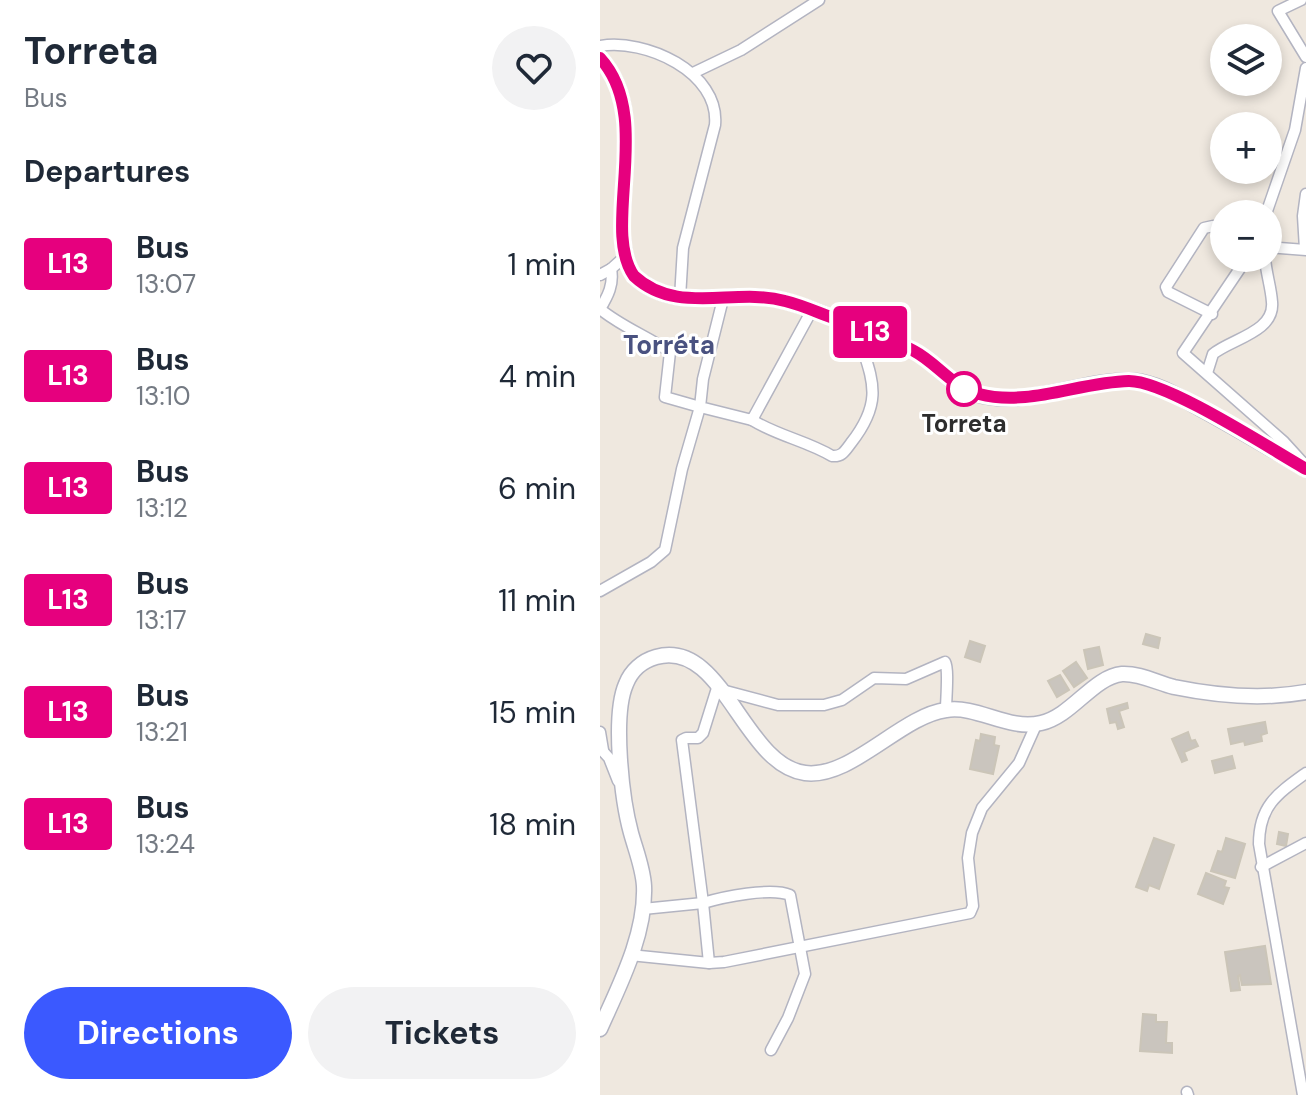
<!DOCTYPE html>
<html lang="en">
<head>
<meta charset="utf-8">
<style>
	:root { --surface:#fff; --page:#f2f2f3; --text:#1f2937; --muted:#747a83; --accent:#3b59ff }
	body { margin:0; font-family:"DM Sans",sans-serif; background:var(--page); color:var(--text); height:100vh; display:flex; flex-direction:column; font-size:30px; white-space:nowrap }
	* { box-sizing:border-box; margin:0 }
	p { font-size:26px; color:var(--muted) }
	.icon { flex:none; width:44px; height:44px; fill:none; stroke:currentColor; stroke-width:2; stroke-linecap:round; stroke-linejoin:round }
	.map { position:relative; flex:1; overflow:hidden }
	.panel { display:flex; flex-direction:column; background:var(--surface); width:600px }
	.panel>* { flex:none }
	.badge { padding:0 16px; border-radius:6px; font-size:28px; line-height:52px }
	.buttons { position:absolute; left:610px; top:24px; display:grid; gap:16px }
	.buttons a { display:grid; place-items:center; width:72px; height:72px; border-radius:50%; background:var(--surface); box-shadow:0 4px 12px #0003; font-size:40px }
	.map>.badge { position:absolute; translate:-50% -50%; box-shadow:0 0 0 4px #fff }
	h2 { padding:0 24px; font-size:30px; line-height:72px }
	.round { display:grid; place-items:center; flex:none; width:84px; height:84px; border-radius:42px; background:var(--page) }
	.head { display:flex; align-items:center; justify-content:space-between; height:136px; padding:0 24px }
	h1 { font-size:38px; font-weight:700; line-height:60px }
	.button { display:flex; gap:16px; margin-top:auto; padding:16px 24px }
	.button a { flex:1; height:92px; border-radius:48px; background:var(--accent); color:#fff; font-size:32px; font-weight:700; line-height:92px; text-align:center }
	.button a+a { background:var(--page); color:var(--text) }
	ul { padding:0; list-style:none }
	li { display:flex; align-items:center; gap:24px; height:112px; padding:0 24px }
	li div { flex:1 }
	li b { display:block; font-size:30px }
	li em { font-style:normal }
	li .badge { min-width:88px; font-weight:700; text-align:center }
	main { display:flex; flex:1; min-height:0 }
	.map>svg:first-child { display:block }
	.building { fill:#cac5be; stroke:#cbc5b8; stroke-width:2 }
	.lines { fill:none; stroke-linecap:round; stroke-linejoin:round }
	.street-casing { stroke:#b3b4c1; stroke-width:13 }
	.secondary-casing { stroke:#b3b4c1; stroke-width:17 }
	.street { stroke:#fff; stroke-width:10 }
	.secondary { stroke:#fff; stroke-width:14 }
	.line-casing { stroke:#fff; stroke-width:18 }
	.line { stroke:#e6007e; stroke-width:12 }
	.stop-dot { fill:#fff; stroke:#e6007e; stroke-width:4 }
	.labels { text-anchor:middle; stroke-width:6; stroke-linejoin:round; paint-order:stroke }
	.stop-label { font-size:24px; font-weight:bold; fill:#2d2d2d; stroke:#fff }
	.neighbourhood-label { font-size:26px; font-weight:bold; fill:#4a5280; stroke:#fff }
</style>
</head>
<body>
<main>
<section class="panel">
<div class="head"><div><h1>Torreta</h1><p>Bus</p></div><a class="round"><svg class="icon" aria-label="heart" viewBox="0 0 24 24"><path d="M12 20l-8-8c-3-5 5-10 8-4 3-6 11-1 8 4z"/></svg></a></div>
<h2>Departures</h2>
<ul>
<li><span class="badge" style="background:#e6007e;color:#fff">L13</span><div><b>Bus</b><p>13:07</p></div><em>1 min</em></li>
<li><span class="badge" style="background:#e6007e;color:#fff">L13</span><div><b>Bus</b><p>13:10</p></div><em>4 min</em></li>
<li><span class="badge" style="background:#e6007e;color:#fff">L13</span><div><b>Bus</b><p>13:12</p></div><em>6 min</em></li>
<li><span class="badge" style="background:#e6007e;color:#fff">L13</span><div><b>Bus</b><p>13:17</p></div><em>11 min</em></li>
<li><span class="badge" style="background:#e6007e;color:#fff">L13</span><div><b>Bus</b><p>13:21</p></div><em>15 min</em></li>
<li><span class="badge" style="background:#e6007e;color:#fff">L13</span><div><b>Bus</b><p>13:24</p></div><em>18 min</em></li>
</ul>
<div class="button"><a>Directions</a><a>Tickets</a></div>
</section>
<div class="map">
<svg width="706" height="1095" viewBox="0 0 706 1095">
	<rect width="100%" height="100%" fill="#efe8df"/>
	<g class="building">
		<polygon points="546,634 560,638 558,648 543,644"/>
		<polygon points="370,641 385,646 380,662 365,657"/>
		<polygon points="499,647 503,665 488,669 484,650"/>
		<polygon points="476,662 487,678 474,687 463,671"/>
		<polygon points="460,675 469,690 457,697 448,681"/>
		<polygon points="527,703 528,708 519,711 524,727 518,729 516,722 510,723 507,709"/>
		<polygon points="665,722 667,733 661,735 662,741 645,745 644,741 631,744 628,729"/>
		<polygon points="588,732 591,741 595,740 598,746 584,752 587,760 582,762 572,739"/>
		<polygon points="381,734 395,737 394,745 399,746 393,774 370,769 376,740 380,741"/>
		<polygon points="632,756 635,768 615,773 612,761"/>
		<polygon points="679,832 688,834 686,846 677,844"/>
		<polygon points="554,838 574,845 559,889 549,885 547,891 536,887"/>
		<polygon points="626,838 645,844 635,878 611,871 618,851 622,852"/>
		<polygon points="606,873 626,881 624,887 629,888 623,904 598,894"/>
		<polygon points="665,946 671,984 642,985 640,975 638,976 640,990 631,991 625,952"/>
		<polygon points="543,1014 556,1015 556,1022 567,1022 566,1043 572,1043 572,1053 540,1051"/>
	</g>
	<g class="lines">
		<defs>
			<g id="street">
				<polyline points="701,0 678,11 706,57"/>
				<path d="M0,46C45,38 120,72 115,125L83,248L80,298"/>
				<polyline points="93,73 141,50 219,0"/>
				<polyline points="666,214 695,130 706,68"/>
				<polyline points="668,247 706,250"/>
				<polyline points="705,249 703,216 706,194"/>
				<polyline points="647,258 583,353 684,442 705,465"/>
				<polyline points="0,275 11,269"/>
				<polyline points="123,299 103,379 100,407 152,420 212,310"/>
				<path d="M0,309C22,327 47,336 70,352L65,397L100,407L82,469L65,550L51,562L0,591"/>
				<path d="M0,309C8,296 14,284 11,269L21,260"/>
				<polyline points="612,314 568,292 566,287 604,228 613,226 624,233"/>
				<path d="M607,373L613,354C631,339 675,332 672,302C671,287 666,273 665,258"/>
				<path d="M152,420C178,436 207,441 232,456C242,457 245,451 251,443C287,397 270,377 256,327"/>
				<path d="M118,685L103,733L98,738H86L82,740L103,903C123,897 171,887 190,895L205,974L188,1018L171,1050"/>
				<path d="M122,690L178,705H224L242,700L274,678L306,679L345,662C349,669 346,698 346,710"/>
				<polyline points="0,732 3,750"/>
				<polyline points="0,748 9,758 18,781"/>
				<polyline points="661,867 706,843"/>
				<polyline points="43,909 103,903 109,963"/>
				<polyline points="30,955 109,963 124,962 370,913 373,906 368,858 372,833 382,808 419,763 436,725"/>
				<polyline points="587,1092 588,1095"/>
				<path d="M703,1095L659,844C659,806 677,794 706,773"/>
			</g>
			<g id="secondary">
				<path d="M0,58C55,117 0,228 34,276C77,316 134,287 185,301C204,306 223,314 242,321C267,331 296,339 319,354C338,366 352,385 373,393C424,411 485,377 535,381C558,383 581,398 601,409C636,428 671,449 706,469"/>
				<path d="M0,1029C19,986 46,935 44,886C43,868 36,851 31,833C22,800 12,716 26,684C31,671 42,661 56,657C123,638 143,765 205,773C251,779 301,716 346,710C378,705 408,731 441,723C472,716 493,677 522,674C539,673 558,683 574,687C618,696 662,700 706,692"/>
			</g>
		</defs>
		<use href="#street" class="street-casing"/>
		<use href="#secondary" class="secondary-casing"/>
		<use href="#street" class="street"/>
		<use href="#secondary" class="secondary"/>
	</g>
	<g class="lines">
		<defs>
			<path id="line" d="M0,58C55,118 0,228 34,276C77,316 134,287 185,301C202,305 219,313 236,319C262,329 290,338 314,351C337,363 353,388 379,394C429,407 479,382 529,381C567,381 669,448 706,469"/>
		</defs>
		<use href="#line" class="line-casing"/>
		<use href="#line" class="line"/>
	</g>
	<circle class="stop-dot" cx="364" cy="389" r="16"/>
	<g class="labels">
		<g class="stop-label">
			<text x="364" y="432">Torreta</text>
		</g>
		<g class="neighbourhood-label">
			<text x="69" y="354">Torréta</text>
		</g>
	</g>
</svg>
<div class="buttons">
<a><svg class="icon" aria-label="layers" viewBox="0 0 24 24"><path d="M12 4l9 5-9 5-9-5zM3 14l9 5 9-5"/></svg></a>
<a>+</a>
<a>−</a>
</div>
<b class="badge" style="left:270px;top:332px;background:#e6007e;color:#fff">L13</b>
</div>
</main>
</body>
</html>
